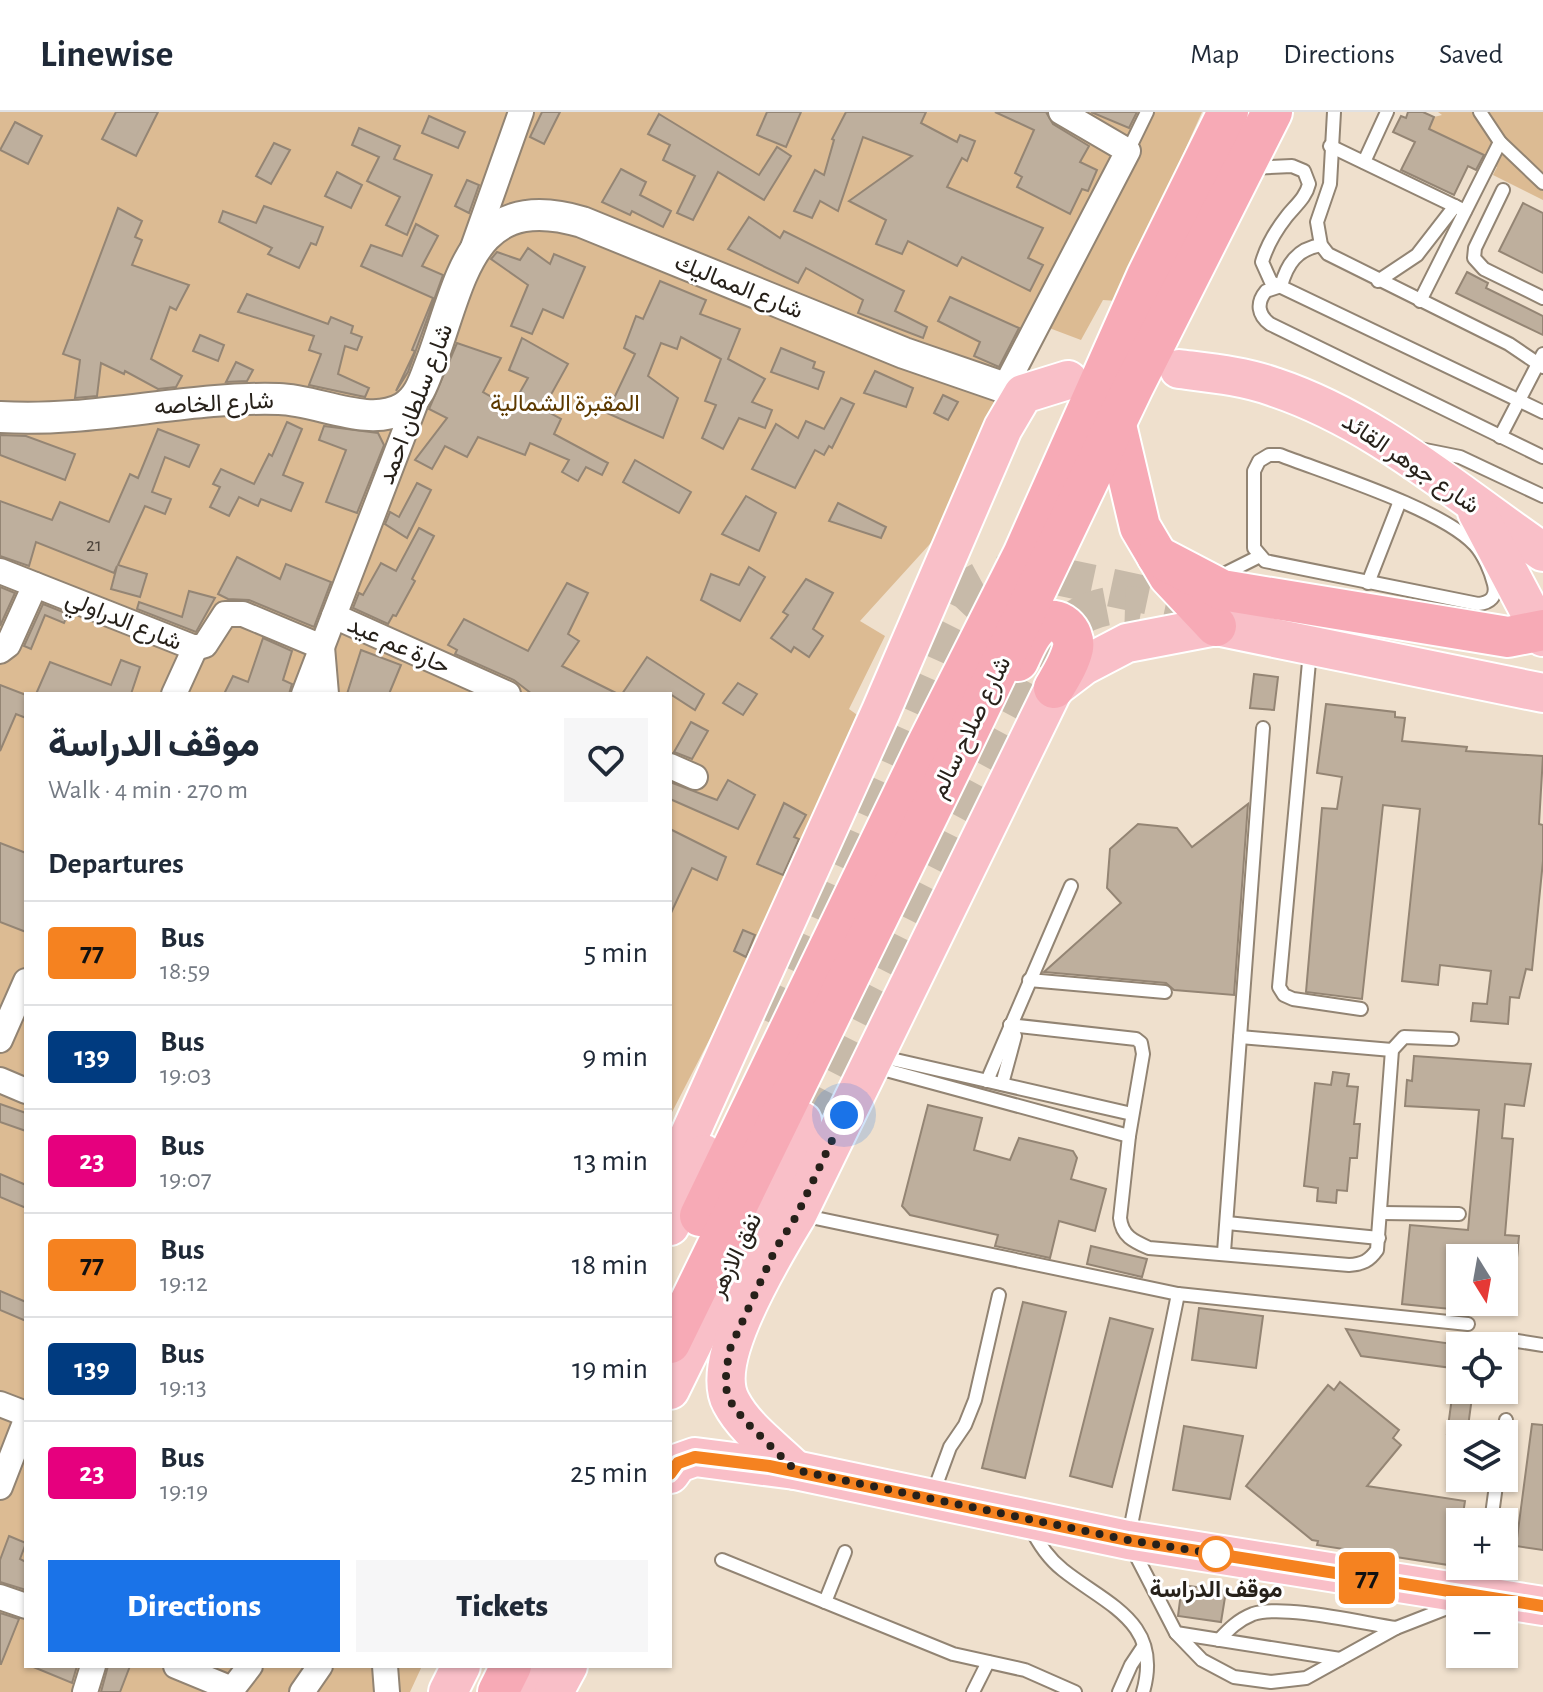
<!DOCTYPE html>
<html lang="en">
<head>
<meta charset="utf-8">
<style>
	:root { --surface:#fff; --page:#f6f6f7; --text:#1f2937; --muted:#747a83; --line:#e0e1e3; --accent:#1a73e8 }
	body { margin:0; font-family:"Alegreya Sans",Vazirmatn,sans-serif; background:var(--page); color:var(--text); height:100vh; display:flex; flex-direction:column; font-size:30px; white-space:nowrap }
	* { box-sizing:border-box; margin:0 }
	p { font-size:26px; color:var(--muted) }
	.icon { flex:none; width:44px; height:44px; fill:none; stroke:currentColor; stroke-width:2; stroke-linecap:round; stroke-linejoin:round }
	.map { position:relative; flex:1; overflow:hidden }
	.panel { position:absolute; left:24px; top:580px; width:648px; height:976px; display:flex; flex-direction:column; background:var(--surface); border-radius:0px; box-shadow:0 2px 6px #0004 }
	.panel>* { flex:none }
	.badge { padding:0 16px; border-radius:6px; font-size:28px; line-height:52px }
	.needle { width:52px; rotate:169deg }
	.tools { position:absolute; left:1446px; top:1132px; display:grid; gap:16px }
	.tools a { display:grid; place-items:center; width:72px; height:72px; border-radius:0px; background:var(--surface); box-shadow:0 2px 6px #0004; font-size:40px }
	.you { position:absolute; width:40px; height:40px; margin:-20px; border:6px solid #fff; border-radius:50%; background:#1a73e8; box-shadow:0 0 0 12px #1a73e833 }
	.map>.badge { position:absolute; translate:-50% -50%; box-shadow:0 0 0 4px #fff }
	h2 { padding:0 24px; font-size:30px; line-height:72px }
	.round { display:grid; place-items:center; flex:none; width:84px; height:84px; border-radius:0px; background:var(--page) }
	.summary { display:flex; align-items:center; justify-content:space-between; height:136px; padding:0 24px }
	h1 { font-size:38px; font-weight:800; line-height:60px }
	.primary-button { display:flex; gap:16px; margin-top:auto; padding:16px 24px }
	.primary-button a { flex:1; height:92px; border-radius:0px; background:var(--accent); color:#fff; font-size:32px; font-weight:800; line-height:92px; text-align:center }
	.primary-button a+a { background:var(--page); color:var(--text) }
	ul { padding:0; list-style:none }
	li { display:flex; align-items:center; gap:24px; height:104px; padding:0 24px; border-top:2px solid var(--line) }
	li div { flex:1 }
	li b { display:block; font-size:30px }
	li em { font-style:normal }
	li .badge { min-width:88px; font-weight:700; text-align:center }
	header { display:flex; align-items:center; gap:48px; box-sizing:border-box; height:112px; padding:0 40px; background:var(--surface); border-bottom:2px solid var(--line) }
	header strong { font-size:38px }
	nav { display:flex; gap:44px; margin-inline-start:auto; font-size:28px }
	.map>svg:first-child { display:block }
	.green { fill:#dcbb93 }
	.building { fill:#beaf9d; stroke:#948574; stroke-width:2 }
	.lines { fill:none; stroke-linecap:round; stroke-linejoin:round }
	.primary-tunnel { stroke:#c7baa9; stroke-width:38; stroke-dasharray:38 19; stroke-linecap:butt }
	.service-casing { stroke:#928473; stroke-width:16 }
	.minor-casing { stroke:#928473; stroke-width:28 }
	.tertiary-casing { stroke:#928473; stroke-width:34 }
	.primary-casing { stroke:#fff; stroke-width:42 }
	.trunk-casing { stroke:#fff; stroke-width:44 }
	.service { stroke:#fff; stroke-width:12 }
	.minor { stroke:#fff; stroke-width:24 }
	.tertiary { stroke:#fff; stroke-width:30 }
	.primary { stroke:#f9bfc8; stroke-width:38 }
	.trunk { stroke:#f7aab6; stroke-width:40 }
	.line-casing { stroke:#fff; stroke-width:18 }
	.line { stroke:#f58220; stroke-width:12 }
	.walk { stroke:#27211a; stroke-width:8; stroke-dasharray:0 14.4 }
	.stop-dot { fill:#fff; stroke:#f58220; stroke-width:4 }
	.labels { text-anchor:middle; stroke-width:6; stroke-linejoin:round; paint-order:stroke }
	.number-label { font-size:20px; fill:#4d443b }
	.street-label { font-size:24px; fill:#27211a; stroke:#fff }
	.park-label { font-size:24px; fill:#5d3a00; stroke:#fff }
	.stop-label { font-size:24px; font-weight:bold; fill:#27211a; stroke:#fff }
</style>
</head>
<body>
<header>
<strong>Linewise</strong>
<nav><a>Map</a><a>Directions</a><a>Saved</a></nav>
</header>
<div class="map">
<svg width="1543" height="1580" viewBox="0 0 1543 1580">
	<rect width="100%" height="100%" fill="#efe0cd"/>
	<g class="green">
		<polygon points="0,0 1202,0 1117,189 1103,188 1081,228 1036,211 949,411 860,509 885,524 849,597 860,605 737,874 670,1004 670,582 26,582 26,1554 422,1554 410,1580 0,1580"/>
		<polygon points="1438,0 1543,0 1543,88 1493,63 1497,55 1482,49 1484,43 1429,17 1434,5 1442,3"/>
	</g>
	<g class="building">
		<polygon points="116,0 158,0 136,44 102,27"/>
		<polygon points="542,0 560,0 544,32 530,25"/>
		<polygon points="767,0 801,0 786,35 757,23"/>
		<polygon points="846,0 926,0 921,11 957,30 960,23 975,29 967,49 962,46 947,75 1043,116 1028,146 1043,153 1030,179 962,145 957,154 908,129 902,142 876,132 886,108 849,89 912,44 863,25 838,99 820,89 812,106 794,99 815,58 824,63 834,28 832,27"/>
		<polygon points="995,0 1046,0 1053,12 1089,34 1080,50 1097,58 1088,79 1082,77 1070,102 1017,75 1022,65 1015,61 1034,18"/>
		<polygon points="1091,0 1137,0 1129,16"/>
		<polygon points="1408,0 1423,0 1434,5 1429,17 1484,43 1476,58 1468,54 1454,83 1401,58 1415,30 1393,20 1401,4 1406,6"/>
		<polygon points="659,2 759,63 777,35 791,44 764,88 718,60 693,108 677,101 695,64 663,48 670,33 648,22"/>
		<polygon points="429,4 465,20 458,36 422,21"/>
		<polygon points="15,10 42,24 28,52 0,38"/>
		<polygon points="359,16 400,34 394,47 432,63 407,123 386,113 400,85 367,69 379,45 352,33"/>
		<polygon points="274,31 290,38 271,72 256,64"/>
		<polygon points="621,57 646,70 640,83 671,99 663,115 632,99 630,103 602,90"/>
		<polygon points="337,60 362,73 351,96 325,84"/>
		<polygon points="467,68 479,73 469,101 455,94"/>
		<polygon points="1523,91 1543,101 1543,161 1499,139"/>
		<polygon points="264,94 323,115 316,133 311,131 299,156 268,142 272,136 219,110 223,99 256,111"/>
		<polygon points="118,96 142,109 135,125 142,128 132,153 189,173 176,198 170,195 151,247 182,264 176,275 158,277 125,259 124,262 101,251 97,284 75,286 80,248 63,242"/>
		<polygon points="749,105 780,126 784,119 904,179 895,199 927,215 923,226 858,201 863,188 806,156 798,171 728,137"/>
		<polygon points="416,112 438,124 422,154 443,163 408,260 396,279 415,239 412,238 433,186 361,154 371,133 402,144"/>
		<polygon points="528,136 550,152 554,142 585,155 563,206 543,197 532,222 511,214 528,173 491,147 497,140 520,148"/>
		<polygon points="1467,160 1488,171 1486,176 1543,204 1543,223 1456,181"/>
		<polygon points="660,169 706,188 700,202 740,217 728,247 765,267 752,290 772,298 765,316 739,306 723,337 702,326 716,293 705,289 721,247 681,225 677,237 661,231 648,264 678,286 663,326 607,301 635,242 624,236 636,204 643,207"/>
		<polygon points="247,182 328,212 331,205 353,214 351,221 362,225 357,238 345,234 338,262 369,276 365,285 309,273 321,242 309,238 314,224 238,200"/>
		<polygon points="950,185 1019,216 999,255 974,244 980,230 938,209"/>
		<polygon points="200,223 224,233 218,249 193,239"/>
		<polygon points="522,226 568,252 543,297 561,307 554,322 608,351 602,363 586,355 578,369 562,360 569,348 530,331 525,343 478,325 467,345 445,334 432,357 415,348 447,306 429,297 457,231 501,246 483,280 511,296 528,266 509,258"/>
		<polygon points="781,236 815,250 813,256 824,260 818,277 771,260"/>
		<polygon points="236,250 253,258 247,269 226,270"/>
		<polygon points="875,259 913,276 906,295 864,281"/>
		<polygon points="943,283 958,290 948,308 934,301"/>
		<polygon points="841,286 854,292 832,336 829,334 824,343 815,338 795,376 752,357 776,312 798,326 806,309 824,317"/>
		<polygon points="287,310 302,317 283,363 303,371 291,399 261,387 258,394 239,385 229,404 210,395 220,375 213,372 221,357 254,372 269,342 272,344"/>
		<polygon points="324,314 378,321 384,333 357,401 326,390 346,338 319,328"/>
		<polygon points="158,317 199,333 189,355 165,345 152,380 171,387 165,402 145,394 118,453 147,462 140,485 111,477 117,454 114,461 36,430 29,454 0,444 0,389 52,408 60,390 109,410 130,362 138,366"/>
		<polygon points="0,323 26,324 75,342 65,368 0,343"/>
		<polygon points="635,348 691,380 679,401 623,370"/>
		<polygon points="417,371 431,378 407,426 385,412 390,400 399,405"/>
		<polygon points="746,384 776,401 759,439 722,422"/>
		<polygon points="838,391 886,415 881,426 829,409"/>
		<polygon points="419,416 434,424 412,467 415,469 396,504 393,503 388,512 353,496 359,481 363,483 381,451 396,459"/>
		<polygon points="237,445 280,467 286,452 331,470 314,515 249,488 228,487 218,482"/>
		<polygon points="749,455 765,465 740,509 701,488 711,462 739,473"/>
		<polygon points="806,467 833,481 813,517 823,524 809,545 794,535 791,540 771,526 788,503 783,500"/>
		<polygon points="567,471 588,481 568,522 579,529 562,554 618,582 532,582 514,568 455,542 457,538 448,533 464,507 528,539"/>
		<polygon points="0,475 15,481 0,514"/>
		<polygon points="189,479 215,486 196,520 137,497 139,490 182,505"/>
		<polygon points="43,492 68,502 64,511 45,503 31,537 24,534"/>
		<polygon points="263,526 292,539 283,568 292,572 289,582 224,582 233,564 248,570"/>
		<polygon points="361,538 401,553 389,582 347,582"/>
		<polygon points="647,545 704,582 695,598 670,582 622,582"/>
		<polygon points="121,548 140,555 131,582 36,582 50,550 111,573"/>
		<polygon points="1254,562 1278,565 1274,598 1250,596"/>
		<polygon points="738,571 757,582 743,603 723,591"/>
		<polygon points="0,573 26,583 26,606 16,602 0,639"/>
		<polygon points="1326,592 1395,600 1395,605 1405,606 1402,629 1467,635 1466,639 1543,644 1539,712 1543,713 1543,749 1532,858 1526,857 1519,886 1510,885 1508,912 1471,909 1473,891 1487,892 1491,859 1440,853 1438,873 1402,869 1420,697 1383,693 1362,887 1306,880 1322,696 1337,697 1342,665 1317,661"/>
		<polygon points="691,610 708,619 692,647 674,640"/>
		<polygon points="728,668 755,683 738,717 670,687 670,670 717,688"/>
		<polygon points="784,691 806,703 794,725 799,727 783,763 757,752"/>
		<polygon points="1248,692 1234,883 1174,878 1166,871 1044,860 1121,791 1107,776 1110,737 1138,712 1177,716 1192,735"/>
		<polygon points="670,717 726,745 717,768 692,756 670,803"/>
		<polygon points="0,731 26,741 26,820 0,810"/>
		<polygon points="743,818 755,823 746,845 734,839"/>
		<polygon points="1414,944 1531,952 1524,994 1505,992 1502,1026 1513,1027 1505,1123 1519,1124 1517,1146 1460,1146 1460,1198 1402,1192 1410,1113 1468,1118 1479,998 1405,994 1407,968 1412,969"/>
		<polygon points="1333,960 1349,962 1347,974 1358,975 1354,1012 1360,1012 1357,1046 1350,1046 1347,1079 1337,1078 1336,1091 1317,1089 1318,1076 1304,1074 1315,971 1331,973"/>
		<polygon points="0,992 26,1001 26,1019 0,1010"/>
		<polygon points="928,993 982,1006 974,1038 1010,1048 1019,1026 1073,1039 1077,1046 1071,1067 1106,1077 1095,1119 1059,1109 1050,1146 995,1134 998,1123 910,1103 902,1094"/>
		<polygon points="0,1062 26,1073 26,1096 0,1085"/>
		<polygon points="1091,1134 1147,1147 1142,1165 1087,1152"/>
		<polygon points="0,1179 26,1190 26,1209 0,1198"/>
		<polygon points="1023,1190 1066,1200 1025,1366 982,1356"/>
		<polygon points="1199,1196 1263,1204 1256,1256 1192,1248"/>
		<polygon points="1110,1206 1153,1217 1112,1375 1070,1364"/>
		<polygon points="1346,1217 1460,1233 1460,1257 1361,1244"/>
		<polygon points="1340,1270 1399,1318 1393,1326 1401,1333 1367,1374 1465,1389 1455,1454 1317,1433 1318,1429 1312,1428 1246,1374 1328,1273 1334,1278"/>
		<polygon points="1453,1278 1473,1278 1467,1322 1447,1322"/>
		<polygon points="1532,1312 1543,1313 1543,1438 1516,1434"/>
		<polygon points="1184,1314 1243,1324 1230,1387 1173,1378"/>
		<polygon points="9,1424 26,1431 20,1447 26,1450 26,1478 0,1470 0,1448"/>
		<polygon points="1182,1473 1226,1479 1221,1510 1178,1504"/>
		<polygon points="0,1501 19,1507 1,1552 0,1552"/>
		<polygon points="31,1554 77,1554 72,1571"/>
		<polygon points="108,1554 130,1554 120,1580 101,1580"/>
	</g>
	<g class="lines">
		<g class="primary-tunnel">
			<polyline points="766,909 943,512 953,492 968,476 988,465 1033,459 1212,497"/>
			<path d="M802,1009L948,720L1054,522C1081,500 1106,488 1142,495"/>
		</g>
		<defs>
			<g id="service">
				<polyline points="1334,0 1330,72 1317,110 1321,133 1328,142 1509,232 1543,255"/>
				<polyline points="1480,0 1500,30 1543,71"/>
				<polyline points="1330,34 1465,99"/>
				<polyline points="1128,39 1147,0"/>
				<polyline points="1364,50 1387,0"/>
				<path d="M1251,56L1292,54L1304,59L1309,72C1306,85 1296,93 1287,104C1276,118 1267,133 1262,150L1271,170L1543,300"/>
				<polyline points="1503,78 1475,136 1474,146 1484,157 1543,186"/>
				<polyline points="1378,169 1417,143 1455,94"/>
				<path d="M1281,174L1266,179C1256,191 1258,203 1270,212L1543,345"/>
				<path d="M1281,174C1287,152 1297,137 1321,133"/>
				<polyline points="1420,189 1500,30"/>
				<polyline points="1500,325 1543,242"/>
				<polyline points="1420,337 1460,345 1543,384"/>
				<path d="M1269,343H1280C1329,362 1442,397 1475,433C1484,443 1491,460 1494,472C1497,485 1490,491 1478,492L1265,449L1254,436V359L1259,349Z"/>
				<polyline points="1216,466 1260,444"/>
				<polyline points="1368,471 1400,389"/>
				<polyline points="1310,539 1279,875 1284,883 1293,887 1361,897"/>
				<polyline points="1029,868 1165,880"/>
				<path d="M1010,913L1136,927L1141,931L1143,942L1129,1024L1120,1106C1122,1124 1133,1129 1149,1136L1349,1153C1363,1152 1369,1149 1377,1138L1392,938L1404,925L1452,927"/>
				<polyline points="1240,925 1392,938"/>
				<polyline points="878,944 1132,1002"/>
				<polyline points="875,955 1129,1024"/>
				<polyline points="987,969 1071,774"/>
				<polyline points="1002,972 1015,924 1010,913"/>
				<polyline points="1382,1101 1459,1102"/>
				<polyline points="801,1103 1178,1182 1468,1212"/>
				<polyline points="1227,1111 1379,1126"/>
				<polyline points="1224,1140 1263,616"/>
				<polyline points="1178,1182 1128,1428 1176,1521 1202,1548 1234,1565 1271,1570 1306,1566 1396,1516 1455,1493"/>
				<polyline points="1511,1228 1543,1233"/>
				<polyline points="1504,1322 1506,1308"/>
				<polyline points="932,1384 950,1335 965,1313 975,1288 999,1183"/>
				<polyline points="1491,1410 1497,1366"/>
				<path d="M1030,1414C1038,1431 1049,1447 1063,1458C1107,1493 1163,1510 1143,1580"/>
				<polyline points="722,1448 953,1542 1025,1558 1075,1580"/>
				<polyline points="1481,1481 1485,1454"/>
				<polyline points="825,1490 845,1440"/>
				<polyline points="1176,1521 1340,1547"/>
				<path d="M1219,1528C1229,1517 1238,1508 1253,1502C1283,1492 1362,1511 1396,1516"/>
				<polyline points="973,1580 988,1550"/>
				<polyline points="1119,1580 1131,1553 1143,1535"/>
			</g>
			<g id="minor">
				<polyline points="471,141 521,0"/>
				<polyline points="1005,275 1128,39 1061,0"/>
				<polyline points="0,459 195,536 205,533 225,502 243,502 322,535 326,582"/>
				<polyline points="334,504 508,582"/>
				<polyline points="0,539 8,533 35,473"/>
				<polyline points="174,582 195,536"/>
				<polyline points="304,582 419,282"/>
				<polyline points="670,654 695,665"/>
				<polyline points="0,928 26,869"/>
				<polyline points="0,968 26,979"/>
				<polyline points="0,1292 26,1302"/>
				<polyline points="0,1375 26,1308"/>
				<polyline points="0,1485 26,1494"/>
				<polyline points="176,1554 232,1577"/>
				<polyline points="385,1554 387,1580"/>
				<polyline points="85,1580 93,1554"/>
				<polyline points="230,1580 250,1554"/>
				<polyline points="302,1580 320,1554"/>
			</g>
			<path id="tertiary" d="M0,305C93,311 186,284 279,287C318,288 369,316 403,296C421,285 425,265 433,245C462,165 472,77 582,110L904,241L1023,282"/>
			<g id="primary">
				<path d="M1179,257C1211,261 1244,264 1274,275C1376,309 1456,381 1543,440"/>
				<polyline points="1477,400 1543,525"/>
				<polyline points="670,1066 881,599 1003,316 1023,282 1068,268"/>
				<polyline points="670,1114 704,1042"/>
				<polyline points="670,1278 802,1009"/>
				<path d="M795,1358C774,1337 745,1317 731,1290C708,1248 774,1141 797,1103L1054,576L1083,554L1127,531L1216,514L1543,581"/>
				<polyline points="670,1362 678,1351 695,1345 795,1358 1128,1428 1543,1494"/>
				<polyline points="448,1580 461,1554"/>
				<polyline points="523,1580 536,1554"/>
				<polyline points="554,1580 568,1554"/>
			</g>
			<g id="trunk">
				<polyline points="1116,313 1140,415 1169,464 1216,514"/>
				<polyline points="1157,444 1222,478 1508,525 1543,518"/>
				<path d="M1018,549C1024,537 1030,519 1042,512C1058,501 1076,520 1073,536C1070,550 1061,564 1054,576"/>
				<polyline points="700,1104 926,635 1023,443 1147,164 1228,0"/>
				<polyline points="670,1231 958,641 1133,275 1272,0"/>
				<polyline points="498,1580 511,1554"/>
			</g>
		</defs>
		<use href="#service" class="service-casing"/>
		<use href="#minor" class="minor-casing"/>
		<use href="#tertiary" class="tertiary-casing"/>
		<use href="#primary" class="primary-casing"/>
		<use href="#trunk" class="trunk-casing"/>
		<use href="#service" class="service"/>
		<use href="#minor" class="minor"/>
		<use href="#tertiary" class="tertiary"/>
		<use href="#primary" class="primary"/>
		<use href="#trunk" class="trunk"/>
	</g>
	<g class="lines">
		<defs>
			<polyline id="line" points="670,1362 678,1351 695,1345 769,1354 1128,1428 1543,1494"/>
		</defs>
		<use href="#line" class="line-casing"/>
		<use href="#line" class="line"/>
		<polyline class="walk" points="844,1003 797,1103 775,1138 729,1239 725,1273 730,1289 744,1308 795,1358 1128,1428 1216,1442"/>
	</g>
	<circle class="stop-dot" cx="1216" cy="1442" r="16"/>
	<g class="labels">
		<g class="number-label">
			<text x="94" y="439">21</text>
		</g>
		<g class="street-label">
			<text transform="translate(739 174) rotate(22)" y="8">شارع المماليك</text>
			<text transform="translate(214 291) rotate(-3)" y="8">شارع الخاصه</text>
			<text transform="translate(415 292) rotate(-69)" y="8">شارع سلطان احمد</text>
			<text transform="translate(1411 351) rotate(34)" y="8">شارع جوهر القائد</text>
			<text transform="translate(124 508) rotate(22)" y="8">شارع الدراولي</text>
			<text transform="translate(399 533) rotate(24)" y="8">حارة عم عيد</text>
			<text transform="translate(970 615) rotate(-64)" y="8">شارع صلاح سالم</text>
			<text transform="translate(735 1143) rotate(-64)" y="8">نفق الازهر</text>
		</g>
		<g class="park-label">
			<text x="565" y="299">المقبرة الشمالية</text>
		</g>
		<g class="stop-label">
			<text x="1216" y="1485">موقف الدراسة</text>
		</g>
	</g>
</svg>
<div class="tools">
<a><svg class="needle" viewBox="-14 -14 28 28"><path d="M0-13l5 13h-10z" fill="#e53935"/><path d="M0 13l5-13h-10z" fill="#747a83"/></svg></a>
<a><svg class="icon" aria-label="locate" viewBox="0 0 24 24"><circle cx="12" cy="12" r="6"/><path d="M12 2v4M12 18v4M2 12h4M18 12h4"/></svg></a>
<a><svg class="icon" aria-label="layers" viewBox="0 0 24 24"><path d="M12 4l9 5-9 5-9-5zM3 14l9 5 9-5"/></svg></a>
<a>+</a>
<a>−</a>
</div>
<div class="you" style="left:844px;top:1003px"></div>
<b class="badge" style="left:1367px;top:1466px;background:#f58220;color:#111">77</b>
<section class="panel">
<div class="summary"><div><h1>موقف الدراسة</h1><p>Walk · 4 min · 270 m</p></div><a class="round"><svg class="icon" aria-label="heart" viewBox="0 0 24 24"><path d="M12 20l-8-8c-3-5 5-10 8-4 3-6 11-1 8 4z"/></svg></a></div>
<h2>Departures</h2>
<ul>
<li><span class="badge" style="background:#f58220;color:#111">77</span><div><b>Bus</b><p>18:59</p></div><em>5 min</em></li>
<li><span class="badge" style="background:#003b80;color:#fff">139</span><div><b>Bus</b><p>19:03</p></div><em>9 min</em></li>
<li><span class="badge" style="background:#e6007e;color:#fff">23</span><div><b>Bus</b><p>19:07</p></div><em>13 min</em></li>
<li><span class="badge" style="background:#f58220;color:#111">77</span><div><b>Bus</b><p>19:12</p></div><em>18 min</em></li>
<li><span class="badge" style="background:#003b80;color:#fff">139</span><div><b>Bus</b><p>19:13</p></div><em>19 min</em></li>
<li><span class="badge" style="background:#e6007e;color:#fff">23</span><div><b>Bus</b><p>19:19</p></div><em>25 min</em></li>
</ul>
<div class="primary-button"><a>Directions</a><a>Tickets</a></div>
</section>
</div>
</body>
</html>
